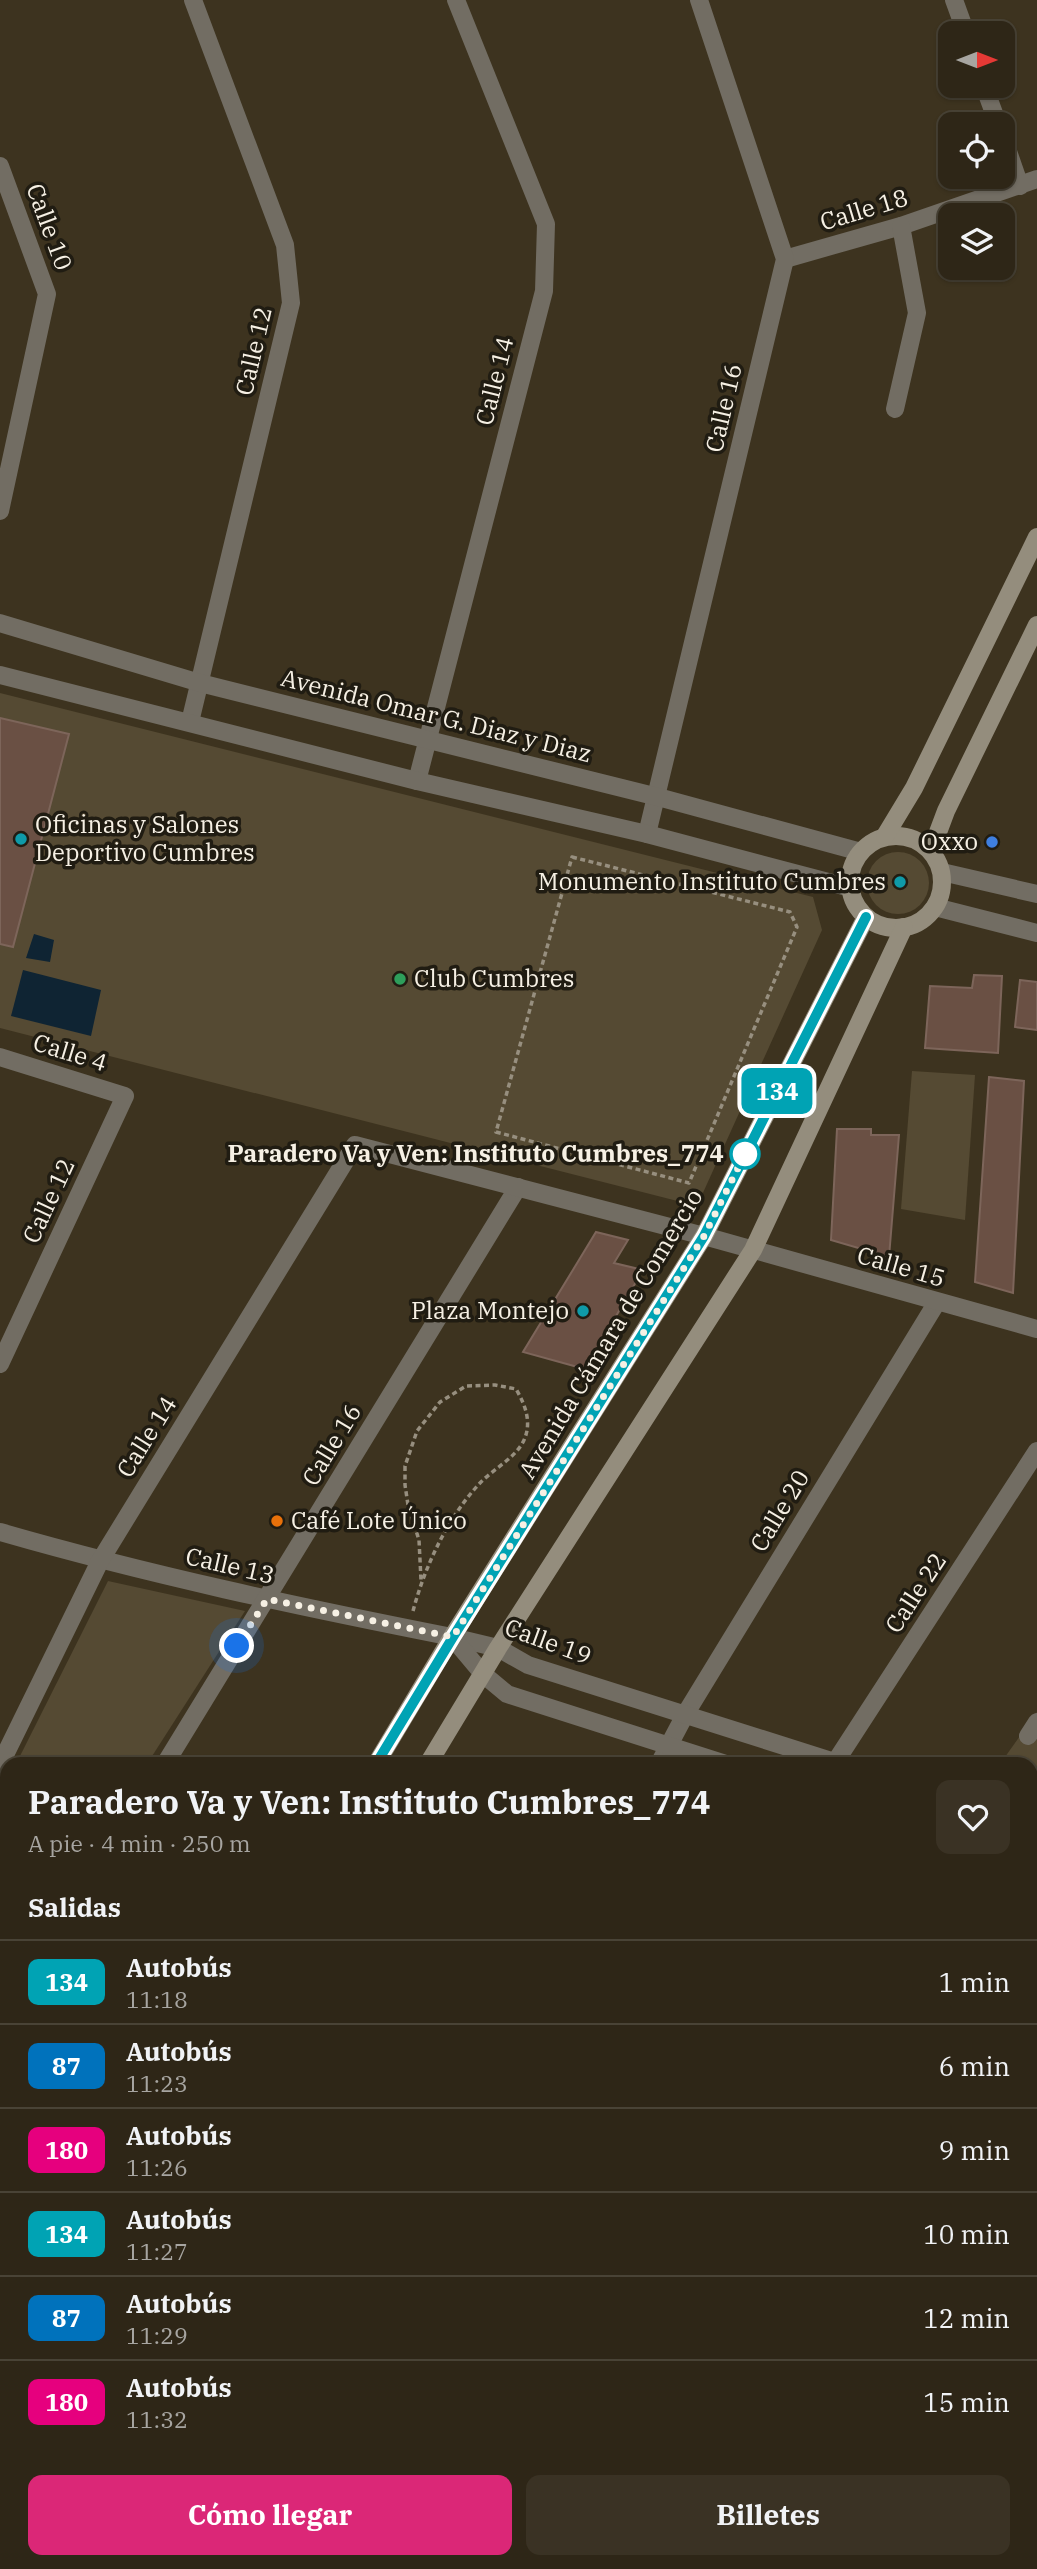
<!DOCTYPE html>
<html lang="es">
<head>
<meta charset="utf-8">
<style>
	:root { --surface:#2e2617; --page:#3a3224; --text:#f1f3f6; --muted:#a7a5a1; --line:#494336; --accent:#db2777 }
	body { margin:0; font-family:"IBM Plex Serif",serif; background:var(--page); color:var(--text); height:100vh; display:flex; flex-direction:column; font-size:26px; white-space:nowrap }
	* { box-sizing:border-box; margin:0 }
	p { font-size:23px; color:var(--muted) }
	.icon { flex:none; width:38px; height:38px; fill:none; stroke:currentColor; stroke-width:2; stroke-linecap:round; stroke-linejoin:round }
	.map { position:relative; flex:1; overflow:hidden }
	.details { position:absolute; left:0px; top:1757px; width:1038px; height:812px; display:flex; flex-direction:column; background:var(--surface); border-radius:21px 21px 0 0; box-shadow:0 2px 5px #0004,0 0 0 2px var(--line) }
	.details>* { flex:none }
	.badge { padding:0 14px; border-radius:10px; font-size:24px; line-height:46px }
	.needle { width:46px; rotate:90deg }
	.tools { position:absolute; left:938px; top:21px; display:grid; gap:14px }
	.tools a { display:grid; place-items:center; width:77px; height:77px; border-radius:14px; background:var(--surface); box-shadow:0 2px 5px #0004,0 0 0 2px var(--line); font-size:35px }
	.you { position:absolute; width:35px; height:35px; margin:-18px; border:5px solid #fff; border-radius:50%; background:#1a73e8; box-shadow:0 0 0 10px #1a73e833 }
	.map>.badge { position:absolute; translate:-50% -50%; box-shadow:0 0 0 4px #fff }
	h2 { padding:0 28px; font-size:26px; line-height:63px }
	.round { display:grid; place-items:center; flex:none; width:74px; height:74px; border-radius:14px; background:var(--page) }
	.headline { display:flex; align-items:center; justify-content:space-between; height:119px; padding:0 28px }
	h1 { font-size:33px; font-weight:700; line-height:52px }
	.cta { display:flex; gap:14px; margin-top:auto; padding:14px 28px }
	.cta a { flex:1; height:80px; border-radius:14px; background:var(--accent); color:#fff; font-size:28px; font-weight:700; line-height:80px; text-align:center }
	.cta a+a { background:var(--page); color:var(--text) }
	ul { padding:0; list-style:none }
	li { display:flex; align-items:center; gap:21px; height:84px; padding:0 28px; border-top:2px solid var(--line) }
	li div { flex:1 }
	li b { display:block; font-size:26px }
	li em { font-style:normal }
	li .badge { min-width:77px; font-weight:700; text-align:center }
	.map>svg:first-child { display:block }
	.green { fill:#554a33 }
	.water { fill:#0f2433 }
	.building { fill:#6a5044; stroke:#7d655a; stroke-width:2 }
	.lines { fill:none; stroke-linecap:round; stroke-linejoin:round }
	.path { stroke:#978f7f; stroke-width:3.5; stroke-dasharray:5 3.5; stroke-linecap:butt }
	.minor { stroke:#726d63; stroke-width:18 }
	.tertiary { stroke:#726d63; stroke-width:18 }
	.secondary { stroke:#948d7d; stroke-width:18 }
	.line-casing { stroke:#fff; stroke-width:16 }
	.line { stroke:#00a3b4; stroke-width:10 }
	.walk { stroke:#f6f0e4; stroke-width:7; stroke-dasharray:0 12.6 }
	.culture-dot { fill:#0f9aa8; stroke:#201c12; stroke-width:2.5 }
	.shop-dot { fill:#3f7fe0; stroke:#201c12; stroke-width:2.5 }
	.leisure-dot { fill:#2e9e5b; stroke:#201c12; stroke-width:2.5 }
	.stop-dot { fill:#fff; stroke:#00a3b4; stroke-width:3.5 }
	.food-dot { fill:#e8710a; stroke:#201c12; stroke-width:2.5 }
	.labels { text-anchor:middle; stroke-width:7; stroke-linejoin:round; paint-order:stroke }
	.street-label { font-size:24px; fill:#f6f0e4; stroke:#201c12 }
	.poi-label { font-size:24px; fill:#f6f0e4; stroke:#201c12; text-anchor:start }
	.stop-label { font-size:24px; font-weight:bold; fill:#f6f0e4; stroke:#201c12; text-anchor:end }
</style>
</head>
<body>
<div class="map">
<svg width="1037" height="2569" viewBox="0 0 1037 2569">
	<rect width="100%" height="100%" fill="#3d331f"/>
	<g class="green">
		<polygon points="0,693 813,897 822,930 697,1206 0,1028"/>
		<circle cx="898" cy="883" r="31"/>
		<polygon points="912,1071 975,1075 965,1220 901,1209"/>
		<polygon points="108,1581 245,1611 147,1764 16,1764"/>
		<polygon points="1037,1712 1037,1813 1031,1818 1031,1764 1000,1764"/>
		<polygon points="7,1783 7,1983 0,1994 0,1797"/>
		<polygon points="7,2479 7,2562 103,2562 108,2569 0,2569 0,2492"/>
	</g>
	<g class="water">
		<polygon points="34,934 54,940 50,962 26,958"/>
		<polygon points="23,970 101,990 91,1036 11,1016"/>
	</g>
	<g class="building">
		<polygon points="0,718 69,734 13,947 0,944"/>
		<polygon points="974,975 1002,976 998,1053 925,1048 930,986 972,988"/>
		<polygon points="1020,980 1037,982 1037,1030 1015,1027"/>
		<polygon points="989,1077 1024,1081 1013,1293 975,1282"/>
		<polygon points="837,1129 871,1129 871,1135 899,1135 889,1257 831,1240"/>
		<polygon points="596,1232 628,1240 614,1263 643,1270 585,1369 523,1352"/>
	</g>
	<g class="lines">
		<g class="path">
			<polygon points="572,857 790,912 797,927 689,1183 496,1132"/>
			<path d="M413,1611C425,1566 447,1519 479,1484C492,1470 512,1460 522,1444C533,1425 526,1406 516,1389L495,1385L466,1386L440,1402L417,1431L405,1466V1485L408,1505L419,1540L421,1580"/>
		</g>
		<g class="minor">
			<polyline points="954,0 966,33"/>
			<polyline points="984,86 998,124"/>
			<polyline points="1003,137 1020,186"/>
			<polyline points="0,166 47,294 0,511"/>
			<polyline points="785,259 901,226 1037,179"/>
			<polyline points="895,409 917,313 901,226"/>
			<polyline points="190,722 291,303 285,245 193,0"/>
			<polyline points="417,781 544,291 546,224 456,0"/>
			<polyline points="647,834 785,259 699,0"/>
			<polyline points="942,872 1037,894"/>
			<polyline points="935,907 1037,933"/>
			<polyline points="0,1057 125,1096 0,1364"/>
			<path d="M0,1532C149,1575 300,1607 452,1637"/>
			<polyline points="1028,1736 1037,1722"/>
			<polyline points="836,1761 1037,1451"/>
			<polyline points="165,1764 518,1187"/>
			<polyline points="659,1764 686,1713 937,1302"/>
			<polyline points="0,1765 100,1561 355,1145 704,1236 1037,1329"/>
			<polyline points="0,2028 7,2018"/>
			<polyline points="1031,2221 1037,2215"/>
			<polyline points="687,2562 740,2569"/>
		</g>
		<g class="tertiary">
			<polyline points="0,623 200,683 658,797 861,852"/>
			<polyline points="0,675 417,781 647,834 851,888"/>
			<polyline points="452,1637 498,1648 528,1665 841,1764"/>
			<polyline points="452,1637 483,1674 507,1694 726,1764"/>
			<polyline points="1031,1853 1037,1855"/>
			<polyline points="1031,1885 1037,1887"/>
		</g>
		<g class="secondary">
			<circle cx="896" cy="882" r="46"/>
			<polyline points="885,836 914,788 1037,537"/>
			<polyline points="931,851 946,811 1037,625"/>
			<polyline points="376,1764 452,1637 704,1236 866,917"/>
			<polyline points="428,1764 498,1648 753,1250 904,927"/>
			<polyline points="0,2383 7,2371"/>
			<polyline points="0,2462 7,2451"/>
		</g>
	</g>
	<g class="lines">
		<defs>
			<polyline id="line" points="376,1764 453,1637 704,1236 866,917"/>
		</defs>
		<use href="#line" class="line-casing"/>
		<use href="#line" class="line"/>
		<polyline class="walk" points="237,1646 267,1599 453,1637 704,1236 745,1154"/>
	</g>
	<g class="culture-dot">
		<circle cx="21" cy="839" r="7"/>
		<circle cx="900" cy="882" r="7"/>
		<circle cx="583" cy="1311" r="7"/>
	</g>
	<circle class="shop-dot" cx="992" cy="842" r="7"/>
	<circle class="leisure-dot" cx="400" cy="979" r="7"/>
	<circle class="stop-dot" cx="745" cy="1154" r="14"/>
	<circle class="food-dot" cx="277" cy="1521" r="7"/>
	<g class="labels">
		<g class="street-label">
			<text transform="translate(864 210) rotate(-17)" y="8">Calle 18</text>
			<text transform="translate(49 227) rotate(70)" y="8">Calle 10</text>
			<text transform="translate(254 351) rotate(-77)" y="8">Calle 12</text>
			<text transform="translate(495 381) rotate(-76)" y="8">Calle 14</text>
			<text transform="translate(724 408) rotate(-77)" y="8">Calle 16</text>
			<text transform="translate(436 716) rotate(14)" y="8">Avenida Omar G. Diaz y Diaz</text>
			<text transform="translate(70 1053) rotate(17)" y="8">Calle 4</text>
			<text transform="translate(49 1201) rotate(-65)" y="8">Calle 12</text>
			<text transform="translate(901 1267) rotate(16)" y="8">Calle 15</text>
			<text transform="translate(611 1334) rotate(-59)" y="8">Avenida Cámara de Comercio</text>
			<text transform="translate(147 1437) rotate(-58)" y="8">Calle 14</text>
			<text transform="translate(332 1445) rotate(-59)" y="8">Calle 16</text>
			<text transform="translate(780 1511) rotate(-59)" y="8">Calle 20</text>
			<text transform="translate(230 1566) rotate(13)" y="8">Calle 13</text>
			<text transform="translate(916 1593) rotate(-57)" y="8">Calle 22</text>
			<text transform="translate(548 1642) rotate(20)" y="8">Calle 19</text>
		</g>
		<g class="poi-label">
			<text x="35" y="833">Oficinas y Salones<tspan x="35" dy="28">Deportivo Cumbres</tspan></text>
			<text x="978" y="850" text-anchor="end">Oxxo</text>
			<text x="886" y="890" text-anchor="end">Monumento Instituto Cumbres</text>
			<text x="414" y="987">Club Cumbres</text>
			<text x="569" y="1319" text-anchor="end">Plaza Montejo</text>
			<text x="291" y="1529">Café Lote Único</text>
		</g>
		<g class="stop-label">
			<text x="724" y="1162">Paradero Va y Ven: Instituto Cumbres_774</text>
		</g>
	</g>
</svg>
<div class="tools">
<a><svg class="needle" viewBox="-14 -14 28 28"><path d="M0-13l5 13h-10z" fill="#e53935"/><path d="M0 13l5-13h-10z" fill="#a7a5a1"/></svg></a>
<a><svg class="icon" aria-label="locate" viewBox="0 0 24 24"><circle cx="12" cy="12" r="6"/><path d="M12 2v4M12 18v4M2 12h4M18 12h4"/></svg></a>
<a><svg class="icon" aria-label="layers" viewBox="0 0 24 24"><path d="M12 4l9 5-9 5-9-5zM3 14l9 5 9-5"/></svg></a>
</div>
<div class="you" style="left:237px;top:1646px"></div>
<b class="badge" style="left:777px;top:1091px;background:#00a3b4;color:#fff">134</b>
<section class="details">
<div class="headline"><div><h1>Paradero Va y Ven: Instituto Cumbres_774</h1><p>A pie · 4 min · 250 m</p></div><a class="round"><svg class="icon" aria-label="heart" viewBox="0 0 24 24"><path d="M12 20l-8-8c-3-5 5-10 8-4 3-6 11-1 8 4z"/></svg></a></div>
<h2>Salidas</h2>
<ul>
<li><span class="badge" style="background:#00a3b4;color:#fff">134</span><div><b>Autobús</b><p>11:18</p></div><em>1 min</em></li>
<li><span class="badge" style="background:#0072bc;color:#fff">87</span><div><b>Autobús</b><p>11:23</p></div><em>6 min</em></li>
<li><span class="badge" style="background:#e6007e;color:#fff">180</span><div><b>Autobús</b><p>11:26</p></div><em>9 min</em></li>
<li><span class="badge" style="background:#00a3b4;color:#fff">134</span><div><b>Autobús</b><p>11:27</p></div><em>10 min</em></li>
<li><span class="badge" style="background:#0072bc;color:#fff">87</span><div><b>Autobús</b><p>11:29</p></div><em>12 min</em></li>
<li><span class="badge" style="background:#e6007e;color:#fff">180</span><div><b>Autobús</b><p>11:32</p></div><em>15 min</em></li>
</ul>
<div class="cta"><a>Cómo llegar</a><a>Billetes</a></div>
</section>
</div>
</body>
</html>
